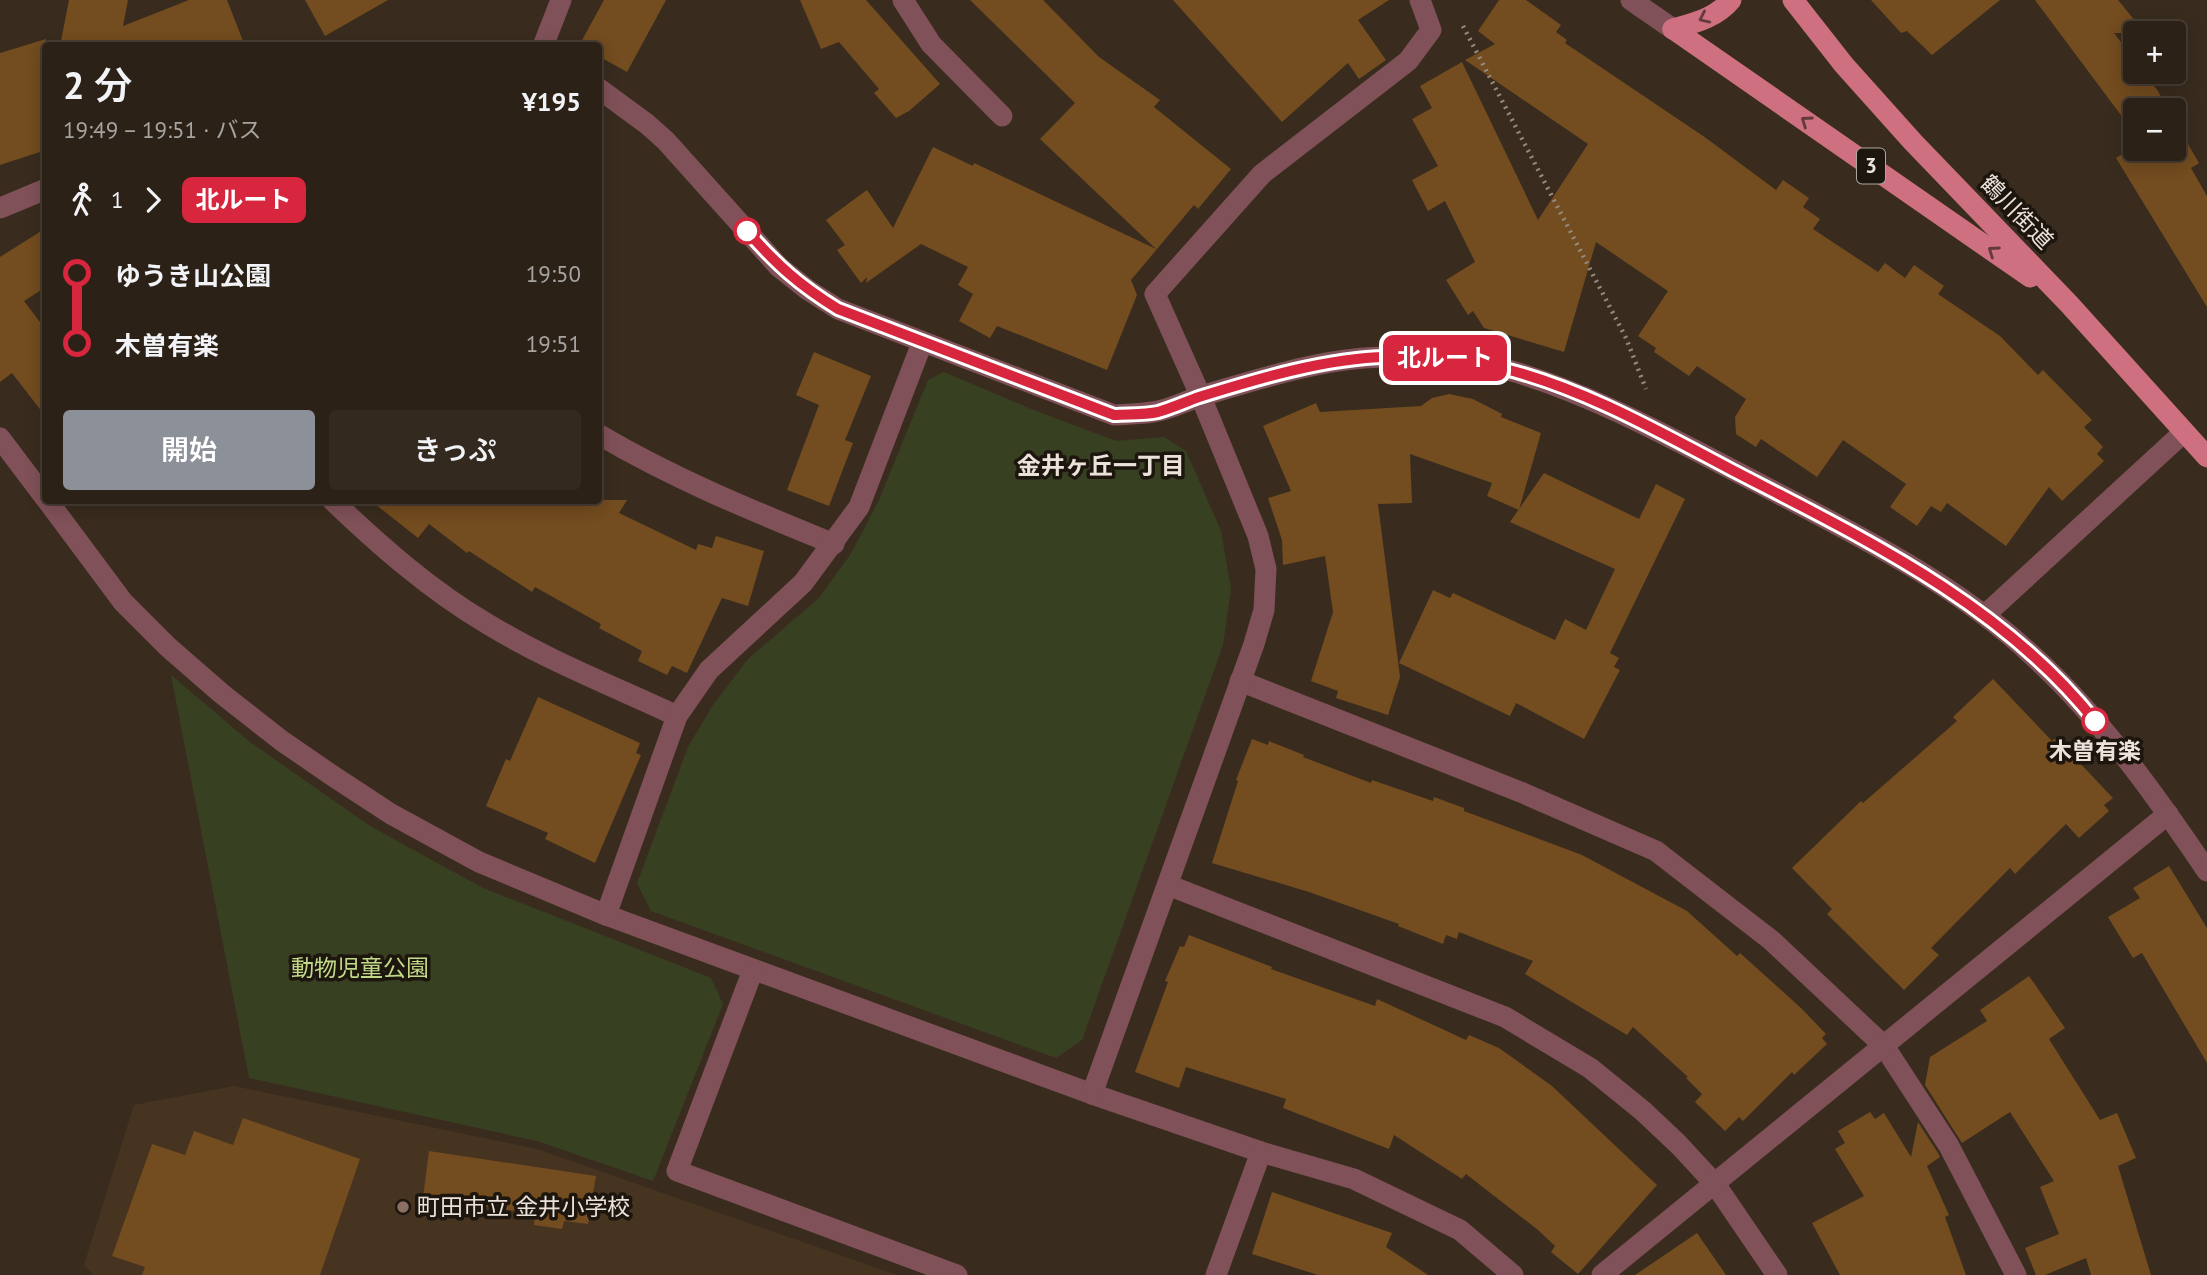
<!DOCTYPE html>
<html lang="ja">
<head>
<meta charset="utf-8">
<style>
	:root { --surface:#2b2116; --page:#33291f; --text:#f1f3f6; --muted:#a6a3a1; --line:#473e35; --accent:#8c9099 }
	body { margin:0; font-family:"PT Sans","Noto Sans JP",sans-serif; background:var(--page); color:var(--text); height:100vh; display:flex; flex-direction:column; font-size:26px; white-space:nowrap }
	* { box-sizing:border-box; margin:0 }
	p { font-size:23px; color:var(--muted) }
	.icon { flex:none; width:38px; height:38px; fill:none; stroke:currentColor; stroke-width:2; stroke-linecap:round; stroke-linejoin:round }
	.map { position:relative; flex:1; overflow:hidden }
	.side { position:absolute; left:42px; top:42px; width:560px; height:462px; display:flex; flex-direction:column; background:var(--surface); border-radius:7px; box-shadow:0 4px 18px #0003,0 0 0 2px var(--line) }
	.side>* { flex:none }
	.badge { padding:0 14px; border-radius:10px; font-size:24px; line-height:46px }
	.controls { position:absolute; left:2123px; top:21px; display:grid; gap:14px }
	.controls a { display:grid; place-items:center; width:63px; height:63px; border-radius:7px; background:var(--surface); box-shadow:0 4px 18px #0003,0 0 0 2px var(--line); font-size:35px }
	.map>.badge { position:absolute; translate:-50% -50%; box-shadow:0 0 0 4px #fff }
	.legs { display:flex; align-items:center; gap:10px; height:77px; padding:0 21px; font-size:23px }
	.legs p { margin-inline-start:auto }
	.summary { display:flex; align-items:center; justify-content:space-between; height:119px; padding:0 21px }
	h1 { font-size:38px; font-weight:600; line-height:52px }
	.button { display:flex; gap:14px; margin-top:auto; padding:14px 21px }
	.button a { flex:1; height:80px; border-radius:7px; background:var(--accent); color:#fff; font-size:28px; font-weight:600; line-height:80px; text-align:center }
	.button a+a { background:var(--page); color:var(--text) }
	ul { padding:0 21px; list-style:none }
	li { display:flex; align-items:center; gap:24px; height:70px; font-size:26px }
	li i { display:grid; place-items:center; width:10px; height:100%; margin:0 9px; background:currentColor }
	li i::after { content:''; width:18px; height:18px; margin:-9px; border:5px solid; border-radius:50%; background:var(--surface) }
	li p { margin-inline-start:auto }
	li:first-child i { background:linear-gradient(#0000 50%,currentColor 0) }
	li:last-child i { background:linear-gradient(currentColor 50%,#0000 0) }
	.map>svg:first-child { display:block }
	.built { fill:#463420 }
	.green { fill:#384022 }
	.building { fill:#734c1f }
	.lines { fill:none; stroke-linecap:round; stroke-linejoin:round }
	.path { stroke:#958a7f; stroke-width:4.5; stroke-dasharray:2 5; stroke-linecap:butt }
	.lane { stroke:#805158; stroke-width:21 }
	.street { stroke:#805158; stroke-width:21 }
	.primary { stroke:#ce7080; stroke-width:21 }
	.oneway { stroke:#633a3c }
	.line-1-casing { stroke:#fff; stroke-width:16 }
	.line-1 { stroke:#d7263d; stroke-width:10 }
	.stop-1-dot { fill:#fff; stroke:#d7263d; stroke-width:3.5 }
	.education-dot { fill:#8d6e63; stroke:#1c160f; stroke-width:2.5 }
	.labels { text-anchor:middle; stroke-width:7; stroke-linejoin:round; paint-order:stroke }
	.shield { fill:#1c160f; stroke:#ada69d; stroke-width:2 }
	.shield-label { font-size:21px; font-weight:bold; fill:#ebe3da }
	.street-label { font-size:23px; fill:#ebe3da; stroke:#1c160f }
	.stop-label { font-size:23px; font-weight:bold; fill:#ebe3da; stroke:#1c160f }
	.park-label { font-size:23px; fill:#c1d886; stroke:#1c160f }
	.poi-label { font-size:23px; fill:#ebe3da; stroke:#1c160f; text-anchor:start }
	.neighbourhood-label { font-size:24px; font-weight:bold; fill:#ebe3da; stroke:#1c160f }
</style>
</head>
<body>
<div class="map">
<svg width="2207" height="1275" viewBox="0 0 2207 1275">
	<rect width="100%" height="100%" fill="#392c1e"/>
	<polygon class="built" points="234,1086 537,1149 897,1275 94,1275 84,1265 134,1105"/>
	<g class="green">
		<polygon points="944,372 1031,409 1116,441 1164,437 1186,451 1221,531 1231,589 1223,645 1082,1040 1056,1058 651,911 637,883 688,747 713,705 748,659 819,598 852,552 879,500 928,380"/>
		<polygon points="171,675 250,742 370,826 483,888 711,978 723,1004 653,1181 537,1141 249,1078"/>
	</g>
	<g class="building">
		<polygon points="69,0 128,0 123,26 189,0 227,0 245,46 60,46"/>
		<polygon points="305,0 388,0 325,36"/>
		<polygon points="604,0 666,0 627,72 600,57 602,53 598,51 598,46 588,46 581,42"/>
		<polygon points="800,0 866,0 940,84 909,111 896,118 874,93 879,89 839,42 821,49"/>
		<polygon points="970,0 1043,0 1099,57 1160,100 1154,107 1231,169 1198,209 1194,205 1131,280 1137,295 1107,370 997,326 990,338 959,321 973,294 958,285 968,267 921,244 866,283 867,277 861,283 837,250 845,245 826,220 867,190 893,228 933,147 973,166 974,163 1156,249 1040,139 1075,103"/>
		<polygon points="1173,0 1389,0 1358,20 1386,60 1359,79 1348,63 1282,122"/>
		<polygon points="1499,0 1526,0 1561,25 1556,32 1567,40 1565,43 1706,138 1776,190 1783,180 1809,198 1803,207 1820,219 1813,229 1878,272 1885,263 1905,278 1914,265 1944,286 1938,294 2000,336 2038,375 2043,370 2092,420 2084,427 2103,447 2097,454 2104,461 2062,501 2049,487 2006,546 1947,503 1941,512 1931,506 1917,526 1890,507 1906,484 1843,440 1817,477 1761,439 1756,447 1736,434 1735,417 1746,399 1697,366 1689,376 1654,352 1656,348 1638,336 1668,291 1596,242 1564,352 1484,328 1473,311 1468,315 1446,280 1475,262 1445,201 1428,211 1412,180 1438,166 1412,119 1432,108 1420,86 1462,62 1538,220 1588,144 1465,60 1495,44 1478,31"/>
		<polygon points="1871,0 2000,0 1932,55 1907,31 1901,33"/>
		<polygon points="2035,0 2118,0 2145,33 2114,33 2135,61 2135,72 2143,72 2158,91 2167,110 2135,110 2135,134"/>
		<polygon points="46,39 46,150 0,165 0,53"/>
		<polygon points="2174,120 2199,163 2191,168 2207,196 2207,307 2116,158 2135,146 2135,149 2174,149"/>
		<polygon points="46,228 46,287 24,301 46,330 46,417 12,373 0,382 0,257"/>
		<polygon points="814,352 871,376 845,440 853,443 829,506 787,490 819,405 796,395"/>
		<polygon points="1449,394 1473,399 1502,414 1501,417 1541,433 1519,510 1487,496 1492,483 1410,454 1412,503 1378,504 1400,677 1388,715 1336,698 1338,691 1311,681 1333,612 1325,556 1283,565 1282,540 1268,498 1291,491 1263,426 1316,403 1320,412 1421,406 1432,398"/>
		<polygon points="1544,473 1639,519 1656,484 1685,499 1610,653 1619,658 1614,667 1620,670 1584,739 1516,703 1510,716 1399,663 1433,590 1450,598 1453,593 1555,640 1565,619 1586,630 1615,569 1510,522"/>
		<polygon points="370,500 627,500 619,513 696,550 698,544 712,548 716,536 764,551 748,606 722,598 687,673 672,666 667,675 638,661 642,651 599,628 601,624 535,587 532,592 469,551 467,553 429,524 418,538"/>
		<polygon points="1993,679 2052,741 2056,738 2113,798 2104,805 2109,811 2079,838 2066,824 2015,874 2010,868 1931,948 1939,955 1904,990 1827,914 1832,909 1792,868 1861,801 1863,803 1957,721 1953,717"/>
		<polygon points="538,697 640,743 636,753 641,755 595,863 545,839 548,833 486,806 506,759 510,761"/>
		<polygon points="1252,739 1268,745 1269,741 1304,755 1303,757 1371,783 1372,780 1433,801 1434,797 1464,808 1464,811 1582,855 1687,911 1737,956 1740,953 1801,1008 1826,1034 1822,1038 1827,1044 1794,1075 1792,1072 1743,1121 1739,1117 1725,1131 1695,1102 1702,1094 1686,1078 1688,1077 1633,1027 1627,1035 1525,974 1533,961 1459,932 1457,939 1446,935 1443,944 1398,926 1399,924 1309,892 1212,863 1238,781 1236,780"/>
		<polygon points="2169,866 2207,928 2207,1063 2142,953 2133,958 2108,917 2140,898 2133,888"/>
		<polygon points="1189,935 1272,967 1271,969 1375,1006 1377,999 1466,1040 1469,1035 1499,1048 1552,1086 1657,1185 1578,1274 1551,1252 1555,1246 1538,1230 1466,1174 1462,1179 1394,1135 1389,1149 1283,1108 1286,1099 1186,1067 1179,1088 1135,1072 1168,982 1165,981 1180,946 1184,947"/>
		<polygon points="2029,976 2065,1028 2049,1039 2100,1120 2117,1113 2136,1158 2118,1166 2151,1275 2091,1275 2086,1258 2045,1275 2036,1275 2025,1248 2059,1234 2040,1187 2054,1181 2010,1112 1962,1143 1925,1085 1930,1057 1987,1021 1980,1010"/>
		<polygon points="1870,1112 1875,1119 1884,1113 1911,1157 1918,1122 1938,1153 1940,1157 1927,1166 1949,1215 1945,1217 1966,1275 1840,1275 1812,1223 1864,1196 1835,1149 1845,1143 1838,1131"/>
		<polygon points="243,1118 360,1159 320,1275 142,1275 145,1267 112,1256 152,1144 185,1155 194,1131 233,1145"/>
		<polygon points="429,1151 596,1176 588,1224 564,1221 562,1229 534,1225 535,1214 423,1197"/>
		<polygon points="1272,1192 1392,1233 1386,1247 1428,1275 1318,1275 1252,1254"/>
		<polygon points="1697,1233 1726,1275 1635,1275"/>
	</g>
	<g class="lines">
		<polyline class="path" points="1463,26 1626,338 1646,389"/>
		<polyline class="lane" points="543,46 561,0"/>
		<g class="street">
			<polyline points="903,0 931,44 1002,116"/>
			<polyline points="1631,0 1673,29"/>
			<path d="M598,88L647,124L666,141L779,267L808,290L838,309L1114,415C1127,414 1140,414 1153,412C1169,410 1186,401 1201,396C1259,379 1329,356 1390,357C1428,357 1468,358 1505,369C1593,394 1675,440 1756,482C1853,533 1953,581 2033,656C2101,718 2156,796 2207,871"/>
			<polyline points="0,208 46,189"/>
			<path d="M598,434C674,479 753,511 834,544"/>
			<polyline points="0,438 46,499"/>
			<polyline points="47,500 123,602 168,647 222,694 282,741 333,776 391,814 479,862 606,915 1092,1094 1261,1152 1354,1179 1460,1230 1513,1275"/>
			<path d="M332,500C379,545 430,590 486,623C546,660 613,686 677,716"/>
			<polyline points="1985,615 2184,432"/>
			<polyline points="1240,681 1523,793 1656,851 1771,940 1884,1046 1949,1146 2016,1275"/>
			<polyline points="1168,885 1505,1017 1590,1068 1643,1111 1679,1145 1715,1184 1777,1275"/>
			<polyline points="606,915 677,716 709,670 803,583 859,507 922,343"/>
			<polyline points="753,970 677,1171 957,1275"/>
			<polyline points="1092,1094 1254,644 1264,610 1266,569 1258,536 1201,397 1155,294 1262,174 1408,61 1431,30 1420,0"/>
			<polyline points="1216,1275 1261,1152"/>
			<polyline points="1602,1275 2168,814"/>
		</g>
		<g class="primary">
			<polyline points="1793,0 1844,65 1913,142 2069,304 2207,457"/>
			<polyline points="1673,29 2030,277"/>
			<path d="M1673,29C1694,23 1716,18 1731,0"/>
		</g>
	</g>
	<defs><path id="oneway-chevron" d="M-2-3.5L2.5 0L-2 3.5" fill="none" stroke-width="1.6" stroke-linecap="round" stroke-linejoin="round" transform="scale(1.75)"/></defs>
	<g class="oneway">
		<use href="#oneway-chevron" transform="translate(1704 18) rotate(155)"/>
		<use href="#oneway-chevron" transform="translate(1806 121) rotate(-145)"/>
		<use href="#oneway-chevron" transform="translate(1993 251) rotate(-145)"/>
	</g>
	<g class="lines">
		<defs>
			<path id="line-1" d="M747,231C777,265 799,285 838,309L1114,415C1128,414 1144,415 1158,412C1172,408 1185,402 1199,397C1257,379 1326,358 1387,357C1425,356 1464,359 1501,368C1581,387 1660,432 1732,470C1863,538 2001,603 2095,721"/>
		</defs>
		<use href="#line-1" class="line-1-casing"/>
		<use href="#line-1" class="line-1"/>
	</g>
	<g class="stop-1-dot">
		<circle cx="747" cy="231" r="12"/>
		<circle cx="2095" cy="721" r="12"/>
	</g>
	<circle class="education-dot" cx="403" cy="1207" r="7"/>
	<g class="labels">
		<rect class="shield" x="1857" y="148.5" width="28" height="35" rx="5"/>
		<g class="shield-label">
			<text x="1871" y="173">3</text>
		</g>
		<g class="street-label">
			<text transform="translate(2017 212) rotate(46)" y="8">鶴川街道</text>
		</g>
		<g class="stop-label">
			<text x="2095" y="759">木曽有楽</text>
		</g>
		<g class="park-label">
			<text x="360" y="976">動物児童公園</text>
		</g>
		<g class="poi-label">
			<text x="417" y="1215">町田市立 金井小学校</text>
		</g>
		<g class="neighbourhood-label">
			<text x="1101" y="474">金井ヶ丘一丁目</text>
		</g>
	</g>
</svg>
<div class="controls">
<a>+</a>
<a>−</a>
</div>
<b class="badge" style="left:1445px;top:358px;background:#d7263d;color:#fff">北ルート</b>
<section class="side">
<div class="summary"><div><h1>2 分</h1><p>19:49 – 19:51 · バス</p></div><b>¥195</b></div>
<div class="legs"><svg class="icon" aria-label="walk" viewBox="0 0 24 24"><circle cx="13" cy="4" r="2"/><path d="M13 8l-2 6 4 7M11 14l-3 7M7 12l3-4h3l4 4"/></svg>1<svg class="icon" aria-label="forward" viewBox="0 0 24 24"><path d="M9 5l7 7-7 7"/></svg><b class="badge" style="background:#d7263d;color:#fff">北ルート</b></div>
<ul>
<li><i style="color:#d7263d"></i><b>ゆうき山公園</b><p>19:50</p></li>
<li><i style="color:#d7263d"></i><b>木曽有楽</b><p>19:51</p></li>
</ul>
<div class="button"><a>開始</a><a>きっぷ</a></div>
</section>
</div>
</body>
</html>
